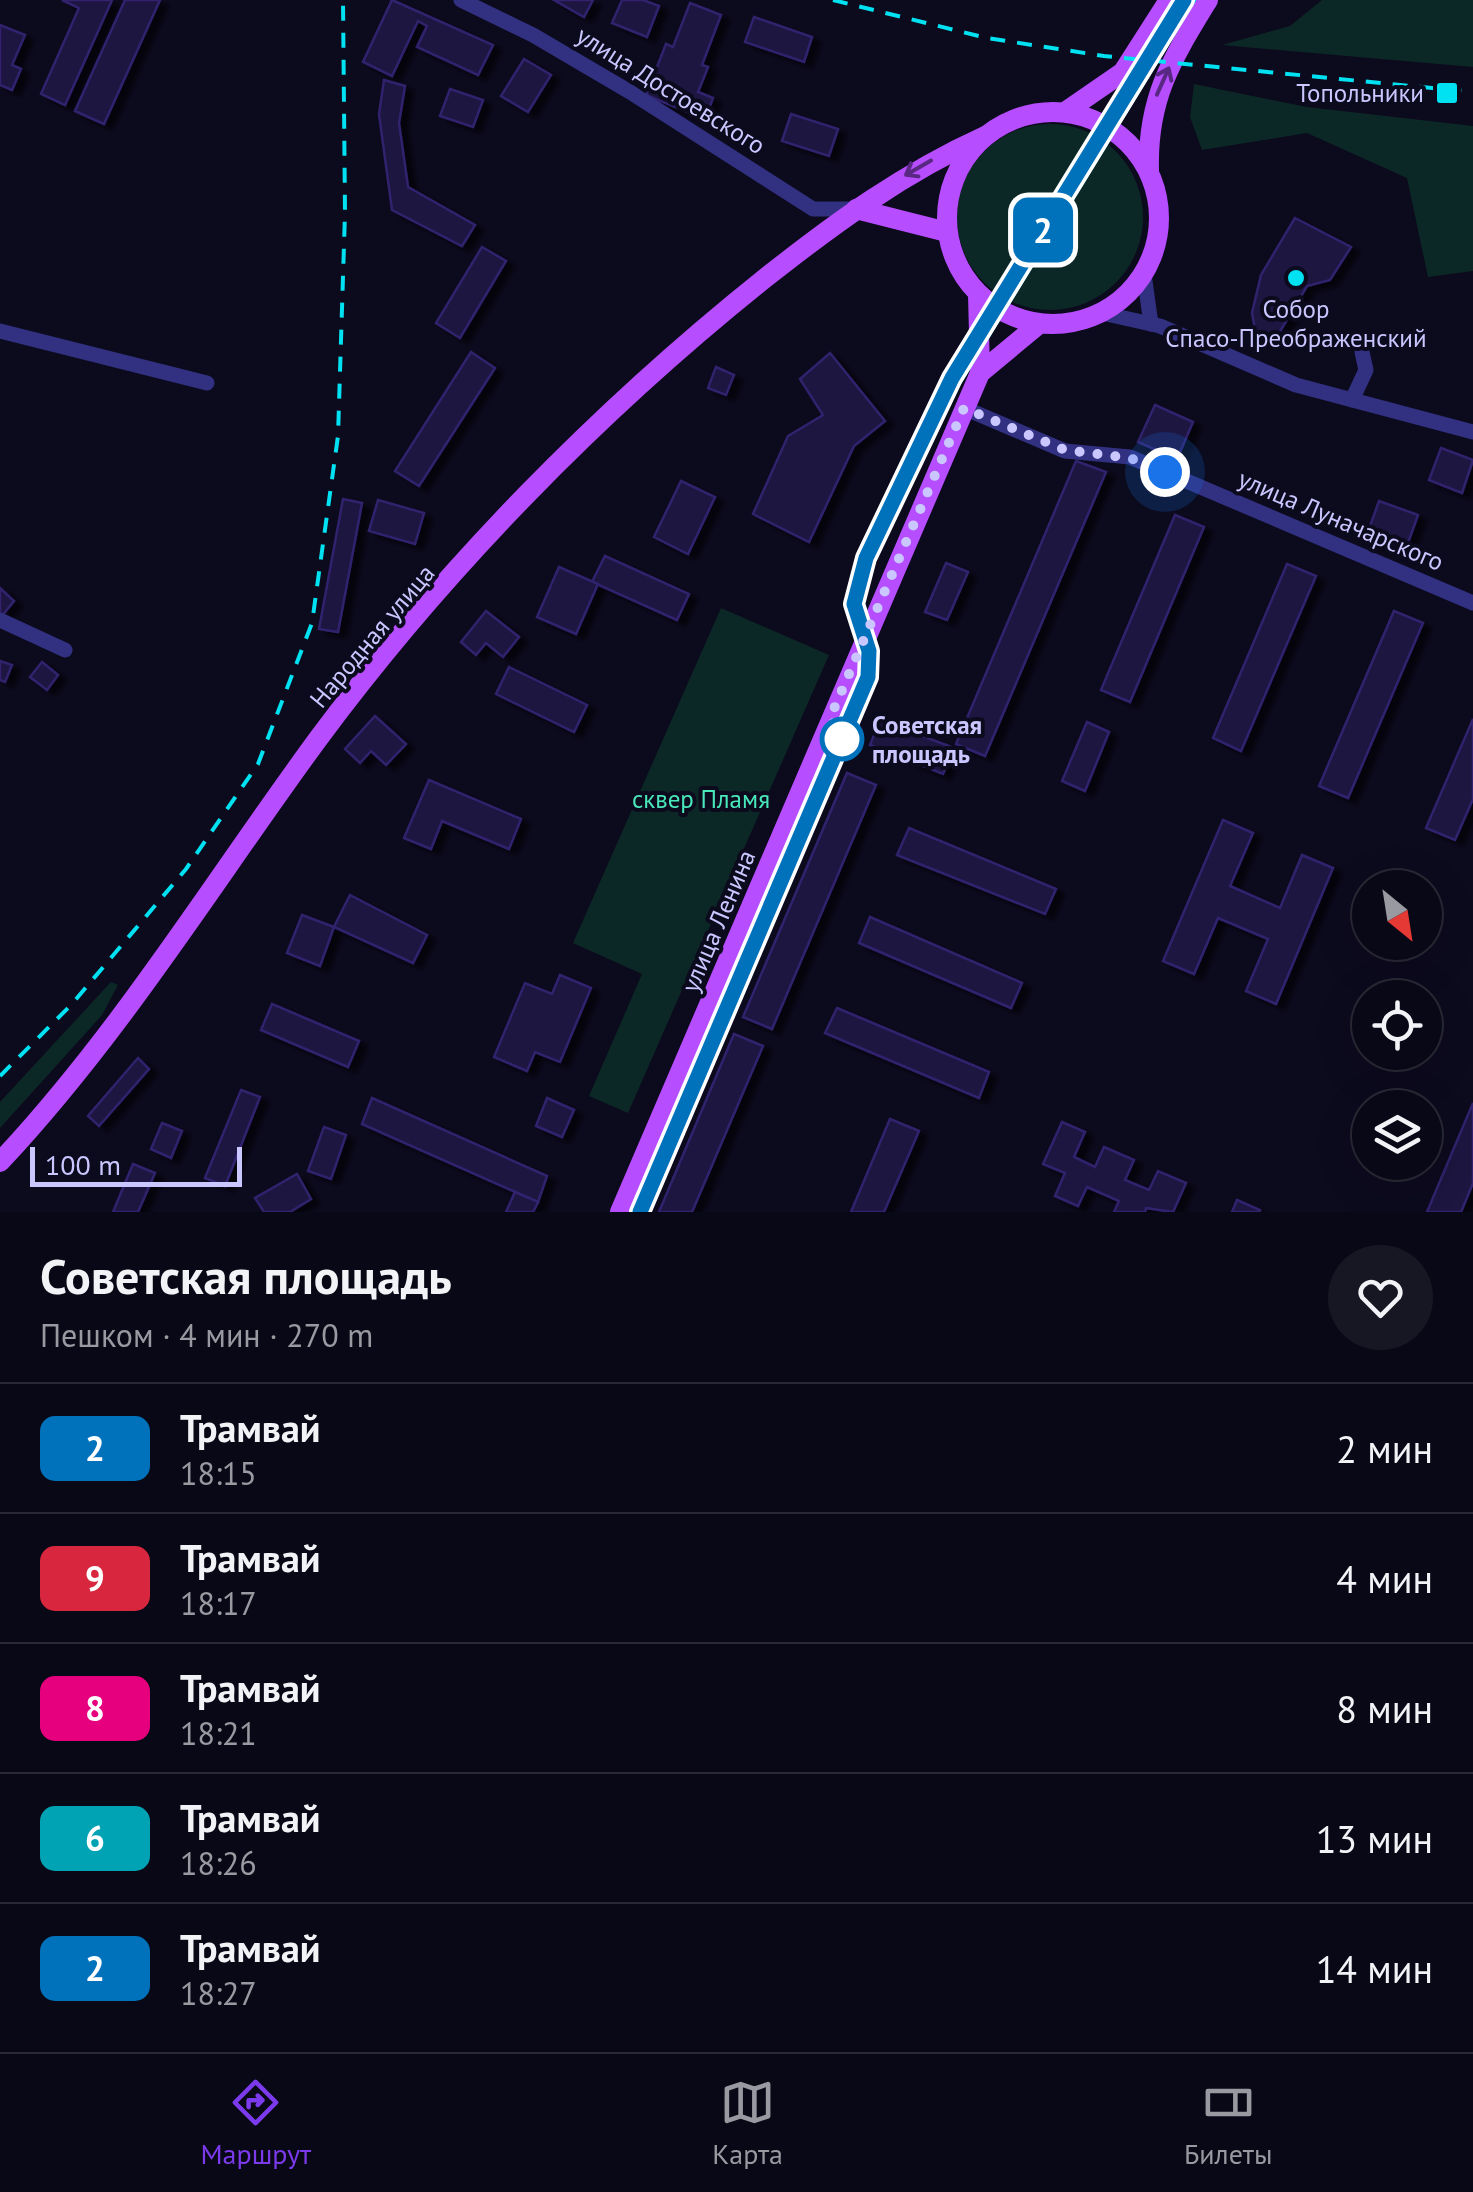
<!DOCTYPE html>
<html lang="ru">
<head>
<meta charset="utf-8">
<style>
	:root { --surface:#090816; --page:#171623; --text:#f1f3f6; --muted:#999aa1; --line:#292935; --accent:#7c3aed }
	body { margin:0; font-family:"PT Sans",sans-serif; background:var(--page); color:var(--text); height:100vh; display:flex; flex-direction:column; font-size:38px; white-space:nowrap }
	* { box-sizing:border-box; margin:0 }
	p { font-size:32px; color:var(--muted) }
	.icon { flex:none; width:55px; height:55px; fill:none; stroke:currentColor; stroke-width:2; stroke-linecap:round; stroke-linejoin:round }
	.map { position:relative; height:1212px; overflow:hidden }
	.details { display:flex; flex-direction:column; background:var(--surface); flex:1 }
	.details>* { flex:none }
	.badge { padding:0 20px; border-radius:15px; font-size:35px; line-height:65px }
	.needle { width:65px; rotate:150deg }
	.buttons { position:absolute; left:1352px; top:870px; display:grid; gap:20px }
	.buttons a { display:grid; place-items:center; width:90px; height:90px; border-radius:50%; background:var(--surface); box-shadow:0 10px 40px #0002,0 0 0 2px var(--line); font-size:50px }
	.scale { position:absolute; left:30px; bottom:25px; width:212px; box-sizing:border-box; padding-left:10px; border:5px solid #cac6ff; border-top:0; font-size:28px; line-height:35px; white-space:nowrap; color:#cac6ff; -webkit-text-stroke:8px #0c0a1d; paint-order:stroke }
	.you { position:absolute; width:50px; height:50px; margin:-25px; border:8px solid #fff; border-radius:50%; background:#1a73e8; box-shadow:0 0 0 15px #1a73e833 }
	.map>.badge { position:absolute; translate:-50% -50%; box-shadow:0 0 0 5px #fff }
	.round { display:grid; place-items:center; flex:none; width:105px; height:105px; border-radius:52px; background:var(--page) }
	.overview { display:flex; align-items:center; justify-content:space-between; height:170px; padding:0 40px }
	h1 { font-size:48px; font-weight:800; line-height:75px }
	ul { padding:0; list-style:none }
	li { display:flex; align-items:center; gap:30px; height:130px; padding:0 40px; border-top:2px solid var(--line) }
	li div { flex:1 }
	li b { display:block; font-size:38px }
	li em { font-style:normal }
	li .badge { min-width:110px; font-weight:700; text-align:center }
	.dock { display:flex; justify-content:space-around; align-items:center; height:140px; border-top:2px solid var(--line); background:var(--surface); font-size:28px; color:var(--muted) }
	.dock a { display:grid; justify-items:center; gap:5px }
	.dock .on { color:var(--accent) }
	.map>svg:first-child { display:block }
	.green { fill:#0c2826 }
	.building { fill:#1c1440; stroke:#30246e; stroke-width:2.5; filter:url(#shadow) }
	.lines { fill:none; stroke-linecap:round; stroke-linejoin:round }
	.minor { stroke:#313081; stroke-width:15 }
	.major { stroke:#b64dff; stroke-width:20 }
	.tram { stroke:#00e1f1; stroke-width:2.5 }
	.rail { stroke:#00e1f1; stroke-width:4; stroke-dasharray:15 12; stroke-linecap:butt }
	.oneway { stroke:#582883 }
	.line-casing { stroke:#fff; stroke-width:22 }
	.line { stroke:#0072bc; stroke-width:15 }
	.walk { stroke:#cac6ff; stroke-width:10; stroke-dasharray:0 18 }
	.poi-dot { fill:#00e1f1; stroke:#0c0a1d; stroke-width:4 }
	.stop-dot { fill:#fff; stroke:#0072bc; stroke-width:5 }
	.labels { text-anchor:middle; stroke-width:8; stroke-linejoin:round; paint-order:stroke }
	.street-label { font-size:25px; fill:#cac6ff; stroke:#0c0a1d }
	.poi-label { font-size:25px; fill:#cac6ff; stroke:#0c0a1d; text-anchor:end }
	.stop-label { font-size:25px; font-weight:bold; fill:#cac6ff; stroke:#0c0a1d; text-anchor:start }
	.park-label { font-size:25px; fill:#49e8bb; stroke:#0c0a1d }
</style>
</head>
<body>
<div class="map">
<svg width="1473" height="1212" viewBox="0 0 1473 1212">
	<defs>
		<filter id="shadow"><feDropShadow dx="8" dy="5" stdDeviation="2.5" flood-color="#0009"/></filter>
	</defs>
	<rect width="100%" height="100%" fill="#0c0a1d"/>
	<g class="green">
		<polygon points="1322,0 1473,0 1473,67 1222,45 1290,26"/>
		<polygon points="1194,84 1307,107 1473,126 1473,271 1428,277 1407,178 1307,133 1202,150 1190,117"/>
		<circle cx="1050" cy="217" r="93"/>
		<polygon points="721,608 829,655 628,1113 589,1096 642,974 573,943"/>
		<polygon points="111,982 118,985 102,1015 0,1128 0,1102"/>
	</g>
	<g class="building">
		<polygon points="62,0 112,0 65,105 41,94 79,8"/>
		<polygon points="125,0 160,0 104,124 75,111"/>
		<polygon points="392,0 493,45 478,75 417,47 427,26 418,21 392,76 363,62"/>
		<polygon points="554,0 593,0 584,17"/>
		<polygon points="622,0 643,0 659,6 647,37 612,23"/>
		<polygon points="690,3 721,15 702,65 708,67 698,92 713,98 705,119 646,95 666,44 673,47"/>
		<polygon points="754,17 812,37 804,62 745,42"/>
		<polygon points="0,25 25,35 12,65 21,69 12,90 0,85"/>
		<polygon points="524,59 551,75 528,112 501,96"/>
		<polygon points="384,80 405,86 399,123 408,187 475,225 462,246 392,210 379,114"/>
		<polygon points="450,89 483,100 473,127 440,116"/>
		<polygon points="791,114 838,129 829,156 782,141"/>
		<polygon points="1295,218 1351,247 1330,280 1307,286 1276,338 1256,334 1252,313 1261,275"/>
		<polygon points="482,247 506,261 460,338 436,323"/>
		<polygon points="471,352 495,368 419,486 395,471"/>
		<polygon points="830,353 885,421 854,446 809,542 753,514 788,436 823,415 800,379"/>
		<polygon points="716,367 734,375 726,395 708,388"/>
		<polygon points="1155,405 1193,422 1177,459 1138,442"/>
		<polygon points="1441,448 1473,460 1462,493 1429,480"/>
		<polygon points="1076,461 1106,472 985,756 956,744"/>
		<polygon points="681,481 715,497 688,554 654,537"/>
		<polygon points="343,499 362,503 338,632 319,629"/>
		<polygon points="378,500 424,513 415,544 369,531"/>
		<polygon points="1379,501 1418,515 1404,554 1365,540"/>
		<polygon points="1175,515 1204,527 1130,702 1101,690"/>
		<polygon points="605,556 689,594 677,620 592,582"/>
		<polygon points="946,563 968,572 947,620 925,612"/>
		<polygon points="1287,564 1316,576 1241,751 1213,738"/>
		<polygon points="559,567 598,584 576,634 537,617"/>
		<polygon points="0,588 14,601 1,617 0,616"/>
		<polygon points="486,611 519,637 503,657 486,643 476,655 461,642"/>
		<polygon points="1394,611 1423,623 1348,798 1319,786"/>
		<polygon points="0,661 12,665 5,682 0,680"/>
		<polygon points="42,662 58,675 47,690 30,677"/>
		<polygon points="509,667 587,705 574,732 496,694"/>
		<polygon points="375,716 406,744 386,765 371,751 360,763 345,749"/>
		<polygon points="1473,719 1473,799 1455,840 1426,828"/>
		<polygon points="880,720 954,748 943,774 870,745"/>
		<polygon points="1087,722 1109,732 1085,791 1062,781"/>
		<polygon points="847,773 876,785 772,1029 743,1017"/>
		<polygon points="429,780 521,819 509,849 442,821 431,849 404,838"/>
		<polygon points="1223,820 1253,833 1230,886 1280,908 1302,855 1333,868 1276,1004 1246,991 1268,939 1218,918 1194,974 1163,961"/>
		<polygon points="909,828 1056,889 1045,914 897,855"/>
		<polygon points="350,895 427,935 413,963 334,927"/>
		<polygon points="302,915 334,927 320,966 287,953"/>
		<polygon points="870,917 1022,983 1011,1008 859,943"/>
		<polygon points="560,975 591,988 560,1062 535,1052 527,1071 494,1057 525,983 552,994"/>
		<polygon points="272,1004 359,1041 348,1067 261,1030"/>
		<polygon points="837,1008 989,1072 979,1098 825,1033"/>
		<polygon points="734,1034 763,1046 692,1212 659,1212"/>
		<polygon points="138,1058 149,1069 99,1126 88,1116"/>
		<polygon points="241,1090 260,1097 225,1186 205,1178"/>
		<polygon points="372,1098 547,1176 538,1202 362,1124"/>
		<polygon points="547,1098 574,1110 562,1137 536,1126"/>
		<polygon points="1473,1103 1473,1183 1461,1212 1427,1212"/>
		<polygon points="890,1119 919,1131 884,1212 851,1212"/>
		<polygon points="1062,1122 1085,1132 1074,1157 1095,1167 1104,1147 1134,1160 1125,1180 1149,1190 1158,1171 1186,1183 1173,1212 1146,1208 1145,1212 1114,1212 1119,1201 1087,1187 1078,1206 1055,1196 1065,1173 1043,1164"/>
		<polygon points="162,1123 182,1131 171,1158 151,1149"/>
		<polygon points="324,1127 346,1135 331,1179 308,1171"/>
		<polygon points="133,1164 155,1173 138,1212 113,1212"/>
		<polygon points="297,1174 311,1199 290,1212 264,1212 255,1198"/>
		<polygon points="515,1192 538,1202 533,1212 506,1212"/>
		<polygon points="1237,1200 1260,1210 1259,1212 1232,1212"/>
	</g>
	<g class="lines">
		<g class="minor">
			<polyline points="461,0 533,35 630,92 813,209 856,209"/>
			<polyline points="1144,274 1151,324"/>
			<polyline points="1102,313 1160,326 1296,385 1473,432"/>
			<polyline points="0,331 207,383"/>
			<polyline points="1352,400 1366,370 1362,352"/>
			<polyline points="964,408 1065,451 1130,457 1473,603"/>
			<polyline points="0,620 65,650"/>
		</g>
		<g class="major">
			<circle cx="1053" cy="218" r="106"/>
			<polyline points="1065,112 1123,72 1169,0"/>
			<path d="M1149,170C1147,98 1172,59 1208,0"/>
			<polyline points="856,209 947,232"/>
			<polyline points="978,294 980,373"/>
			<path d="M0,1162C121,1033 213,882 318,739C444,569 599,411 764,279C835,223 903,173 985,136"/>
			<polyline points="620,1212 980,373 1039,324"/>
		</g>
		<polyline class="tram" points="649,1212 871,688 877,658 863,604 872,565 959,385 1195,0"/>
		<g class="rail">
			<polyline points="833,0 987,38 1104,56 1473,92"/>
			<polyline points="0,1076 72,1004 186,869 258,764 312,623 338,436 345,213 343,0"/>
		</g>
	</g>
	<defs><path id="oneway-shaft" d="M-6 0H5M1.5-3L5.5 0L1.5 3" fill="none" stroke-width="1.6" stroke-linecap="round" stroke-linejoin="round" transform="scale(2.5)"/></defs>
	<g class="oneway">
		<use href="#oneway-shaft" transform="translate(1163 81) rotate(-66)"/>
		<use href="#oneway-shaft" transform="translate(918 168) rotate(150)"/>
	</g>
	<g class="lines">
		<defs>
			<polyline id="line" points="640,1212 868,677 869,651 854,604 866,558 952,378 1184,0"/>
		</defs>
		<use href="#line" class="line-casing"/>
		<use href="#line" class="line"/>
		<polyline class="walk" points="842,739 830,718 964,408 1065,450 1130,458 1165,472"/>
	</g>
	<g class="poi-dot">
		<rect x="1435" y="81" width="24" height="24" rx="5"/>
		<circle cx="1296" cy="278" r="10"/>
	</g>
	<circle class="stop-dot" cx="842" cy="739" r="20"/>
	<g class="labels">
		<g class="street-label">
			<text transform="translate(671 90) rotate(32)" y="9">улица Достоевского</text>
			<text transform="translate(1341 520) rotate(23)" y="9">улица Луначарского</text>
			<text transform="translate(372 636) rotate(-50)" y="9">Народная улица</text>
			<text transform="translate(718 921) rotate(-67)" y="9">улица Ленина</text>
		</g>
		<g class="poi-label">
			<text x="1424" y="102">Топольники</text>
			<text x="1296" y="318" text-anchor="middle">Собор<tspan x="1296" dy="29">Спасо-Преображенский</tspan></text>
		</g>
		<g class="stop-label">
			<text x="872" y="734">Советская<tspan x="872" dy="29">площадь</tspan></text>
		</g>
		<g class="park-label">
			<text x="701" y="808">сквер Пламя</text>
		</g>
	</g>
</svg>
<div class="buttons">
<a><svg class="needle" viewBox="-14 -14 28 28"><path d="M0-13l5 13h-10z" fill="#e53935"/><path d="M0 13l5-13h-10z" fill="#999aa1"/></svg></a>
<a><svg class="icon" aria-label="locate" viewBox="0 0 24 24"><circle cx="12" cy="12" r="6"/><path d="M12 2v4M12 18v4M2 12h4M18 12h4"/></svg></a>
<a><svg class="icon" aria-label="layers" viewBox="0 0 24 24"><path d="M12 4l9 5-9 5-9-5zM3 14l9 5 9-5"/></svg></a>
</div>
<div class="scale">100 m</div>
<div class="you" style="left:1165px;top:472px"></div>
<b class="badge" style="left:1043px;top:230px;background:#0072bc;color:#fff">2</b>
</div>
<section class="details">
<div class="overview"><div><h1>Советская площадь</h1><p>Пешком · 4 мин · 270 m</p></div><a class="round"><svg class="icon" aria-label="heart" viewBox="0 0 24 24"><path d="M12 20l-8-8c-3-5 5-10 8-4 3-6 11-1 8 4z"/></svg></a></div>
<ul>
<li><span class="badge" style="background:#0072bc;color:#fff">2</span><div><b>Трамвай</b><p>18:15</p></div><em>2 мин</em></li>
<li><span class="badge" style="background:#d7263d;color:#fff">9</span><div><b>Трамвай</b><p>18:17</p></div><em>4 мин</em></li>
<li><span class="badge" style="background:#e6007e;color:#fff">8</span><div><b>Трамвай</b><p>18:21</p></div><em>8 мин</em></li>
<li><span class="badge" style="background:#00a3b4;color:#fff">6</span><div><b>Трамвай</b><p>18:26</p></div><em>13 мин</em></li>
<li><span class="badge" style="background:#0072bc;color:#fff">2</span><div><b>Трамвай</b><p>18:27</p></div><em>14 мин</em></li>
</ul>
</section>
<nav class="dock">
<a class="on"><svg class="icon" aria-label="directions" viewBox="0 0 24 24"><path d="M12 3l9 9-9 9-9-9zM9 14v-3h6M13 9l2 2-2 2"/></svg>Маршрут</a>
<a><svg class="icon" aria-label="map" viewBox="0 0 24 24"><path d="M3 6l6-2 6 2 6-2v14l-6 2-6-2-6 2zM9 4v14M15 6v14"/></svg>Карта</a>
<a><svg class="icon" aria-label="tickets" viewBox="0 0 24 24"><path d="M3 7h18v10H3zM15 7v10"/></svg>Билеты</a>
</nav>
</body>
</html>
